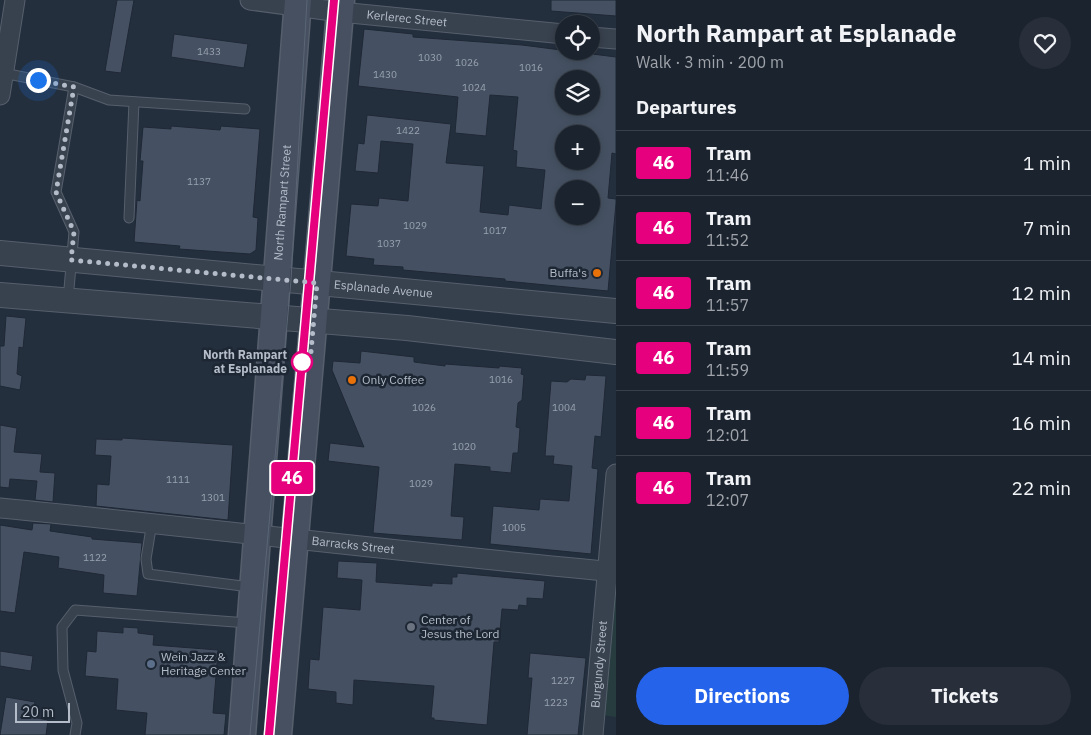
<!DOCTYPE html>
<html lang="en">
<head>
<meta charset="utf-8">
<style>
	:root { --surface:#1b232e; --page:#282f3a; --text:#f1f3f6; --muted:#a0a4aa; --line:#39404a; --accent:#2563eb }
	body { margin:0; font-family:"IBM Plex Sans",sans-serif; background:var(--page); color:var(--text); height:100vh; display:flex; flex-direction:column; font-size:19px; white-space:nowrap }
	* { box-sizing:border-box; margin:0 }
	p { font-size:16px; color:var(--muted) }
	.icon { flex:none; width:28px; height:28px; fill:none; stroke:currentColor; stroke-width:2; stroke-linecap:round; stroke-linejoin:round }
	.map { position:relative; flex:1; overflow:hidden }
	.drawer { display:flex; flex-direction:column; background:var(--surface); width:475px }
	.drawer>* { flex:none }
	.badge { padding:0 10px; border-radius:4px; font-size:18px; line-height:32px }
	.fabs { position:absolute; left:555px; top:15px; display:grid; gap:10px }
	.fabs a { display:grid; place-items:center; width:45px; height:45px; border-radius:50%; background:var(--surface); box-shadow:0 2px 8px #0003,0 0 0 1px var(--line); font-size:25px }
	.scale { position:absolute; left:15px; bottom:12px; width:55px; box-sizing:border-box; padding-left:5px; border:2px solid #b4bcc9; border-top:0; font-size:14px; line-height:18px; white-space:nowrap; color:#b4bcc9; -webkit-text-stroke:4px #1d2633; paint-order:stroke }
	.you { position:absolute; width:25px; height:25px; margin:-12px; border:4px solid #fff; border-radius:50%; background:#1a73e8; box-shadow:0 0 0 8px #1a73e833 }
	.map>.badge { position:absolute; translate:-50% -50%; box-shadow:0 0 0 2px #fff }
	h2 { padding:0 20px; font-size:19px; line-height:45px }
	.round { display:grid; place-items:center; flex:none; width:52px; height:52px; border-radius:26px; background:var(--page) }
	.overview { display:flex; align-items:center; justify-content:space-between; height:85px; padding:0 20px }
	h1 { font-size:24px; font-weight:700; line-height:38px }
	.button { display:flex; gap:10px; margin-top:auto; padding:10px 20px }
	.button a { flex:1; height:58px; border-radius:30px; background:var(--accent); color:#fff; font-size:20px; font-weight:700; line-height:58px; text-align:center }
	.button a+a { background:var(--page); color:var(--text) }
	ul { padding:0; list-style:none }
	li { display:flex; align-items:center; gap:15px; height:65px; padding:0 20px; border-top:1px solid var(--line) }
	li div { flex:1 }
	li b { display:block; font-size:19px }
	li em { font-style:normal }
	li .badge { min-width:55px; font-weight:700; text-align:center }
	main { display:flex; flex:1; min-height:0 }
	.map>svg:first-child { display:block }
	.green { fill:#263c3f }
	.building { fill:#455162; stroke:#1f2835; fill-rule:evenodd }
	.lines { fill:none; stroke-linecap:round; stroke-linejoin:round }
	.service-casing { stroke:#565f6c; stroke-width:11 }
	.minor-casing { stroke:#565f6c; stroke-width:21 }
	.tertiary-casing { stroke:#565f6c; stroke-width:26 }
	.secondary-casing { stroke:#565f6c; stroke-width:29 }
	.service { stroke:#38414e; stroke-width:9 }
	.minor { stroke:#38414e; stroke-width:19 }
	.tertiary { stroke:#38414e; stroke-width:24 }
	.secondary { stroke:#465061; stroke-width:26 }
	.tram { stroke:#5a6575; stroke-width:1 }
	.line-casing { stroke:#fff; stroke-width:11 }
	.line { stroke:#e6007e; stroke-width:8 }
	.walk { stroke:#b4bcc9; stroke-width:5; stroke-dasharray:0 9 }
	.food-dot { fill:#e8710a; stroke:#1d2633; stroke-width:2 }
	.stop-dot { fill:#fff; stroke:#e6007e; stroke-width:2.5 }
	.worship-dot { fill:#6b7280; stroke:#1d2633; stroke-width:2 }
	.service-dot { fill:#5c6f8a; stroke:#1d2633; stroke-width:2 }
	.labels { text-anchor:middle; stroke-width:5; stroke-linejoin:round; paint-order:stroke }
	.number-label { font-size:10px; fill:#98a1af }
	.street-label { font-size:12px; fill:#b4bcc9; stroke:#1d2633 }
	.poi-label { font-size:12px; fill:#b4bcc9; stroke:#1d2633; text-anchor:start }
	.stop-label { font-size:12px; font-weight:bold; fill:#b4bcc9; stroke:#1d2633; text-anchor:end }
</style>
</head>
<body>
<main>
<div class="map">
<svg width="616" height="735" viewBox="0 0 616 735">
	<rect width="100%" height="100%" fill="#242f3e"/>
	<polygon class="green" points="615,585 616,586 616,717 602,715"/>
	<g class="building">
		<polygon points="117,0 134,0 121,73 105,71"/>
		<polygon points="551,0 616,0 616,16 551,11"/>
		<path d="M364,29L413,34V37L522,45L616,57V154L612,153L608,198L616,199V203L608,291L505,281V279L403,270V267L373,265L374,259L346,256L351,204L378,206L379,198L408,201L413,144L381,141L378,173L355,171L358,143L364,144L367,115L451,124L446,163L484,166L480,212L508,215L509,205L541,209L545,170L516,167L517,151L513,150L518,97L490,95L486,136L455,133L458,97L358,86ZM564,79H591V106H564ZM564,134H591V161H564ZM564,189H591V216H564Z"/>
		<polygon points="174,34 248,44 244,68 171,57"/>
		<polygon points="171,126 220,130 221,126 260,129 253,217 258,218 256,250 250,254 179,249 180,246 134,242 137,200 140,201 143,161 140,161 143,127 171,129"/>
		<polygon points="6,316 26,318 23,348 19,347 17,374 22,376 20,390 0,386 0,346 4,346"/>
		<polygon points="361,351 414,357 414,362 445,366 445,364 499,368 499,366 522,368 521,374 524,375 522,400 518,403 516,427 520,428 518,453 513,453 511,473 490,471 490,467 455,464 451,516 464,517 462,540 373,533 379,467 328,461 330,443 364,447 332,370 333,361 360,363"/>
		<polygon points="586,375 606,376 601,437 595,436 592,468 598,469 591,554 490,544 493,506 539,510 540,499 569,501 572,466 553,464 554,456 545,456 551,381 567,382 571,379 585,380"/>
		<polygon points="0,425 17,428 14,452 42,454 40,472 55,473 53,502 35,500 37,481 10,479 9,488 0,487"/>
		<polygon points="122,438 233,445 228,520 96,506 97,484 109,485 111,456 95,455 96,439 122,440"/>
		<polygon points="33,523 51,524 50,531 92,537 92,539 142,543 137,596 103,593 104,575 58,568 59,557 24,552 15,613 0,611 0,525 32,530"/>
		<polygon points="338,561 377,563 376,582 432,586 432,583 452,584 452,577 457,577 457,573 545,581 543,599 527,598 527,606 519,605 518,610 502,609 499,642 494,642 487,725 434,720 434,718 431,718 434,686 354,680 353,705 336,703 336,692 308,689 310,659 319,660 323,607 360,610 362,580 337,578"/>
		<polygon points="123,627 138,628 138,633 154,635 153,645 218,650 213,713 226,714 224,735 145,735 147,713 116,710 118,679 85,676 87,651 96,652 97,631 123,633"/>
		<polygon points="0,651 33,656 31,671 0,666"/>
		<polygon points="530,653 586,658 578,735 527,735 532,678 528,678"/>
		<polygon points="6,697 35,702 32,717 48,720 46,735 0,735"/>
	</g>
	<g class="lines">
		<defs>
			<g id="service">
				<polyline points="3,73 74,87 56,192 74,232 68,300"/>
				<polyline points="74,87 109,100 245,109"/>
				<polyline points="129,218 134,102"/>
				<polyline points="152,522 146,559 148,574 250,587"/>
				<polyline points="75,735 77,723 63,670 62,627 75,610 248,623"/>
			</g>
			<g id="minor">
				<path id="s1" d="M250,0L340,12L564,34"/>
				<polyline points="591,37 616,39"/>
				<polyline points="0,95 15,0"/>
				<path id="s2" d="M0,508C205,528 410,553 616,572"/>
				<path id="s3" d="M593,735L616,474"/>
			</g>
			<g id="tertiary">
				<path id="s4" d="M0,253L616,311"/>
				<polyline points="0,295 407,328 616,352"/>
			</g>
			<g id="secondary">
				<path id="s5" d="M242,735L298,0"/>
				<polyline points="278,735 341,0"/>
			</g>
		</defs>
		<use href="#service" class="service-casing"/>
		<use href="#minor" class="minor-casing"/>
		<use href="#tertiary" class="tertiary-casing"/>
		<use href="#secondary" class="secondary-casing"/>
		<use href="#service" class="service"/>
		<use href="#minor" class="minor"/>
		<use href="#tertiary" class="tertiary"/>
		<use href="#secondary" class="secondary"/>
		<g class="tram">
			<polyline points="250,735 291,280 307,0"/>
			<polyline points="269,735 334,0"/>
		</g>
	</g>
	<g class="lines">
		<defs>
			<polyline id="line" points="269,735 334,0"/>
		</defs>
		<use href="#line" class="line-casing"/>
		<use href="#line" class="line"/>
		<polyline class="walk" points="38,80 74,87 56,192 74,232 71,260 317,283 310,363 302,362"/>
	</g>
	<g class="food-dot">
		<circle cx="597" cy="273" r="5"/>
		<circle cx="352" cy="380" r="5"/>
	</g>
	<circle class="stop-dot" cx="302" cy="362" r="10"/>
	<circle class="worship-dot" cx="411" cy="627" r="5"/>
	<circle class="service-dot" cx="151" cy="664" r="5"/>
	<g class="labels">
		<g class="number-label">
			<text x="209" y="55">1433</text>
			<text x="430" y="61">1030</text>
			<text x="467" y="66">1026</text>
			<text x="531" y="71">1016</text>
			<text x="385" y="78">1430</text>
			<text x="474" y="91">1024</text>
			<text x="408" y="134">1422</text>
			<text x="199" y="185">1137</text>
			<text x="415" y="229">1029</text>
			<text x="495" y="234">1017</text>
			<text x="389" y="247">1037</text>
			<text x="501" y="383">1016</text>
			<text x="424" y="411">1026</text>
			<text x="564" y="411">1004</text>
			<text x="464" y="450">1020</text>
			<text x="178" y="483">1111</text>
			<text x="421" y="487">1029</text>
			<text x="213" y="501">1301</text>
			<text x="514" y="531">1005</text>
			<text x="95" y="561">1122</text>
			<text x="563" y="684">1227</text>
			<text x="556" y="706">1223</text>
		</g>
		<g class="street-label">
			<text dy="4" stroke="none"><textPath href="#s1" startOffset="158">Kerlerec Street</textPath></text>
			<text dy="4" stroke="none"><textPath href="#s5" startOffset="534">North Rampart Street</textPath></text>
			<text dy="4" stroke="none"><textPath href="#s4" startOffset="385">Esplanade Avenue</textPath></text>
			<text dy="4" stroke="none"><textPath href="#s2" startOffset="355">Barracks Street</textPath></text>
			<text dy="4" stroke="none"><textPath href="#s3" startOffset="71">Burgundy Street</textPath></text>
		</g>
		<g class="poi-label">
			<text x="587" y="277" text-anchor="end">Buffa's</text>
			<text x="362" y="384">Only Coffee</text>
			<text x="421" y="624">Center of<tspan x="421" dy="14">Jesus the Lord</tspan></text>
			<text x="161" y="661">Wein Jazz &amp;<tspan x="161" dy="14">Heritage Center</tspan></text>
		</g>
		<g class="stop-label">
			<text x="287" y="359">North Rampart<tspan x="287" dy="14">at Esplanade</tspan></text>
		</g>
	</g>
</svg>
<div class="fabs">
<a><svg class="icon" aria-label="locate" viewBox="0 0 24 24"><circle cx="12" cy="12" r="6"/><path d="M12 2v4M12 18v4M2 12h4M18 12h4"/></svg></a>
<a><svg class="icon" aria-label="layers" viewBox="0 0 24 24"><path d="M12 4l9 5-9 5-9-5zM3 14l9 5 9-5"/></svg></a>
<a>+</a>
<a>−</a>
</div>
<div class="scale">20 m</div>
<div class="you" style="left:38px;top:80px"></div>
<b class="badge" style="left:292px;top:478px;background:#e6007e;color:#fff">46</b>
</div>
<section class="drawer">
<div class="overview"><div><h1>North Rampart at Esplanade</h1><p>Walk · 3 min · 200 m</p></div><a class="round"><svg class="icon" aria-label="heart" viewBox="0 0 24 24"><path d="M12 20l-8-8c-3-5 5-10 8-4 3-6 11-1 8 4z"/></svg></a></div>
<h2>Departures</h2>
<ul>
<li><span class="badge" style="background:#e6007e;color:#fff">46</span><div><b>Tram</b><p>11:46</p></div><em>1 min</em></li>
<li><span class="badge" style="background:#e6007e;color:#fff">46</span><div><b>Tram</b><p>11:52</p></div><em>7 min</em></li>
<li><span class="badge" style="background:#e6007e;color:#fff">46</span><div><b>Tram</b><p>11:57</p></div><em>12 min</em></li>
<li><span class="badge" style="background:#e6007e;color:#fff">46</span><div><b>Tram</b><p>11:59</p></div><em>14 min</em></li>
<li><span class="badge" style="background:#e6007e;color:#fff">46</span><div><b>Tram</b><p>12:01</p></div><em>16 min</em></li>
<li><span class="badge" style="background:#e6007e;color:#fff">46</span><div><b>Tram</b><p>12:07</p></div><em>22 min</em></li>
</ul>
<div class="button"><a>Directions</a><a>Tickets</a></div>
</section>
</main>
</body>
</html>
